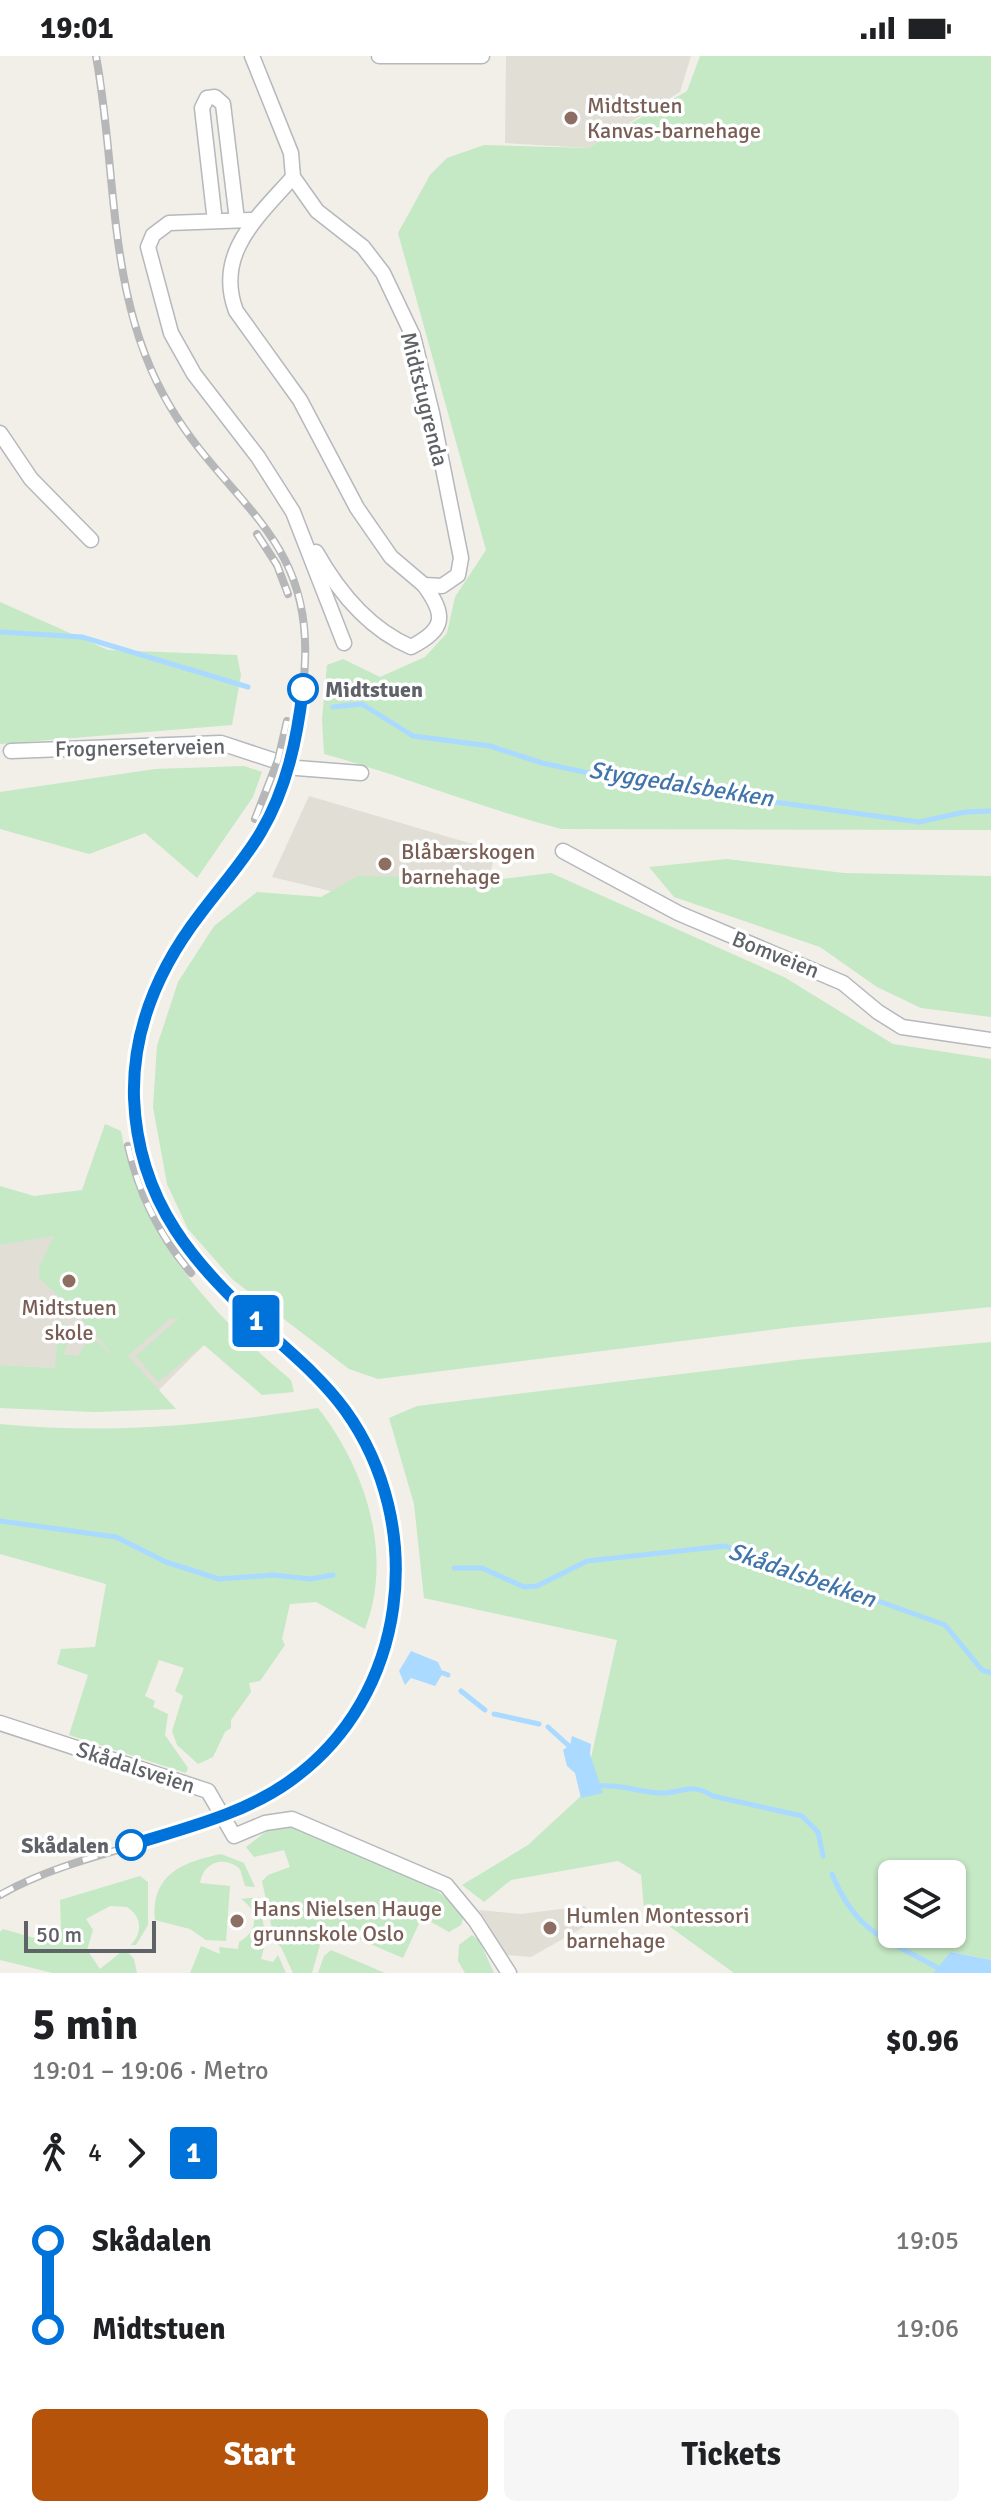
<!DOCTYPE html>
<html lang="en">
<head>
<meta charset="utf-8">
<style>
	:root { --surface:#fff; --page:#f6f6f6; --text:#202124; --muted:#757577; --accent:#b45309 }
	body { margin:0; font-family:Signika,sans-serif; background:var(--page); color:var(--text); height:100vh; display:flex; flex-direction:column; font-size:30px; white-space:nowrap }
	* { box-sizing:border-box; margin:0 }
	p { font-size:26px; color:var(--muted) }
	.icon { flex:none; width:44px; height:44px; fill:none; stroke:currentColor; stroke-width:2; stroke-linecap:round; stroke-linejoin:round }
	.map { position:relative; height:1917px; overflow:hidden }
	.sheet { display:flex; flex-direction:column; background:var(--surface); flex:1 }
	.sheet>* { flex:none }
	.badge { padding:0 16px; border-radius:6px; font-size:28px; line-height:52px }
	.tools { position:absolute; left:878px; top:1804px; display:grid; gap:16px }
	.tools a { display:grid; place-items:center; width:88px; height:88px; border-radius:12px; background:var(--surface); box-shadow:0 2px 6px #0004; font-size:40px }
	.scale { position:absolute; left:24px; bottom:20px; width:132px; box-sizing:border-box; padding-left:8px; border:4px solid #5f6368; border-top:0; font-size:22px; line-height:28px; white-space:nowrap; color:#5f6368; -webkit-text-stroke:6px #fff; paint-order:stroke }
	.map>.badge { position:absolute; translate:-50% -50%; box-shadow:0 0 0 4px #fff }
	.legs { display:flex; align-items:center; gap:12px; height:88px; padding:0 32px; font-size:26px }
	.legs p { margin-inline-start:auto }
	.head { display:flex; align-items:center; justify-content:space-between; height:136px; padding:0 32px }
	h1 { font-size:44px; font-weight:700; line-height:60px }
	.cta { display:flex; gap:16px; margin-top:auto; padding:16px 32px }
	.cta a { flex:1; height:92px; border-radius:12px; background:var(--accent); color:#fff; font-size:32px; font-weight:700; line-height:92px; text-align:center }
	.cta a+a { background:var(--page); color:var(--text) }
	ul { padding:0 32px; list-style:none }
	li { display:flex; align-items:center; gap:28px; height:88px; font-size:30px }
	li i { display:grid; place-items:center; width:12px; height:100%; margin:0 10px; background:currentColor }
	li i::after { content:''; width:20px; height:20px; margin:-10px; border:6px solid; border-radius:50%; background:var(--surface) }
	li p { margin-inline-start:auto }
	li:first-child i { background:linear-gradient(#0000 50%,currentColor 0) }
	li:last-child i { background:linear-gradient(currentColor 50%,#0000 0) }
	.status { display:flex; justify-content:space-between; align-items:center; height:56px; padding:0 40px; background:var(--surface); direction:ltr }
	.status svg { height:22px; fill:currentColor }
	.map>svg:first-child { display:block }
	.education { fill:#e1ded6 }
	.green { fill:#c5e8c5; fill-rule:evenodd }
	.water { fill:#aadaff }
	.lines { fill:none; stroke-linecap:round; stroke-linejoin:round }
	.stream { stroke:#aadaff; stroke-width:5 }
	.minor-casing { stroke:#b5b8bc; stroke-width:17 }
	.minor { stroke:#fff; stroke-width:14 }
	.rail-casing { stroke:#b6b7b8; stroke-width:8 }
	.rail { stroke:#fff; stroke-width:5; stroke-dasharray:15; stroke-linecap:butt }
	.line-1-casing { stroke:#fff; stroke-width:18 }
	.line-1 { stroke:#0073db; stroke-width:12 }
	.education-dot { fill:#8d6e63; stroke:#fff; stroke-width:3 }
	.stop-1-dot { fill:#fff; stroke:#0073db; stroke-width:4 }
	.labels { text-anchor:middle; stroke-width:7; stroke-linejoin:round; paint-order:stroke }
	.education-label { font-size:22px; fill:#785e54; stroke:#fff; text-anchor:start }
	.street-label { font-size:22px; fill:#5f6368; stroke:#fff }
	.stop-label { font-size:22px; font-weight:bold; fill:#5f6368; stroke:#fff; text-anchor:start }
	.water-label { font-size:24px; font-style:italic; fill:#4174aa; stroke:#fff }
</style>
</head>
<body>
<div class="status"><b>19:01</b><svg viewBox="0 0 49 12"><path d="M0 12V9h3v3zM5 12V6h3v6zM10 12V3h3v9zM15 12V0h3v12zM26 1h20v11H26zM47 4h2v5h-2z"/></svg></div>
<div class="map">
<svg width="991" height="1917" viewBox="0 0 991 1917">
	<rect width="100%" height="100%" fill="#f1efe8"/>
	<g class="education">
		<polygon points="506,0 691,0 680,36 588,92 505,87"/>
		<polygon points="309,740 496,795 476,870 272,821"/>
		<polygon points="95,1172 204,1289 158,1335 128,1301 120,1306 55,1312 0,1309 0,1189"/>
		<polygon points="585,1850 591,1867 531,1901 507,1899 479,1854 521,1858"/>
	</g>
	<g class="green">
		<path d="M700,0H991V774L561,773C481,752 404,720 324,698L322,663L327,609L343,603L380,621L425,601L447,577L455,541L486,494L398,177L430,119L447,102L484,89L588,92L687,35Z"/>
		<polygon points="0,546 108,594 237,599 241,619 232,669 0,688"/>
		<polygon points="244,710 262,716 253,741 197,822 145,777 89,798 0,773 0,736 155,713"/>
		<polygon points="727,803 844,817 991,820 991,961 921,952 877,931 820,891 674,841 649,811"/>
		<polygon points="551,817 784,921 893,988 991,1003 991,1251 793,1271 378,1323 349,1313 232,1223 188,1173 167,1128 153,1051 157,990 178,926 214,870 257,836 321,841 358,820 502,823"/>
		<path d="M105,1068L121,1075C140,1180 211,1258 291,1324L294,1336L262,1339L204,1289L158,1326L136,1300L179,1262L169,1263L128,1300L176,1353L95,1356L0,1352V1309L55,1312L58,1277L51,1276L54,1268L63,1267C75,1276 66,1287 64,1299L78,1300L91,1279L116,1303L74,1254L39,1222V1211L54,1180L0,1189V1130L34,1140L82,1134Z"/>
		<path d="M991,1286V1904L952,1896L933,1917H734L644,1852L641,1819L618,1805L511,1824L484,1846L462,1829L528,1789L583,1738L617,1584L424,1542L414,1448L389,1362L417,1350L796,1304ZM892,1818H952V1878H892Z"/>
		<path d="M318,1352C365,1412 394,1498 365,1573L316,1546L290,1548L282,1583L285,1589L260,1625L249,1627L251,1636L231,1664V1672L225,1676L213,1701L198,1708L177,1689L172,1675L183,1640L175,1635L184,1612L159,1604L145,1640L155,1645L153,1651L168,1658L165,1679L188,1712L186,1717L69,1679L88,1619L57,1608L61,1593L95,1591L106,1528L0,1498V1368C110,1379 209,1369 318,1352Z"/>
		<path d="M283,1770L297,1772C345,1792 437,1817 463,1862L461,1869L449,1876L422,1861L403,1902L333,1872L329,1881L321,1885L312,1917H293L281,1891L275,1887L262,1825L268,1819L290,1811L284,1794L254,1801L246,1791L268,1774Z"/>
		<path d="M221,1798L244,1807L255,1831L245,1830L240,1813C224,1799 203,1806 200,1827L230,1830L226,1885L206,1884L190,1873L155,1864C151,1818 183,1806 221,1798Z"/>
		<path d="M140,1820L148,1826V1869L136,1889H131C143,1876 142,1861 127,1851L110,1850L86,1863L93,1874L87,1894L100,1913L125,1893L134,1903L137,1917H53L0,1904V1876L3,1873L38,1883L61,1872L60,1844Z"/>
		<path d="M259,1841L266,1884L261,1903L273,1906L278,1899L286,1917H190L201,1890L220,1898L219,1891L238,1893L239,1886C259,1875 259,1855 241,1843Z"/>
		<polygon points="472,1879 479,1884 494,1917 465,1917 458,1905 459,1889"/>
		<polygon points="331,1894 385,1917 318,1917 324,1900"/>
	</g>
	<g class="water">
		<polygon points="411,1595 438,1606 443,1617 435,1630 411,1622 405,1629 399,1615"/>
		<polygon points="572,1680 591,1688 590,1698 603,1737 581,1742 575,1717 567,1710 563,1694 570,1689"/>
		<polygon points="951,1896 991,1904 991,1917 933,1917"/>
	</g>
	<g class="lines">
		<g class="stream">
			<polyline points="0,576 82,581 248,631"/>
			<polyline points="333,651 362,648 413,680 490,690 542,707 626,725 676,727 760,744 919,766 965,756 991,755"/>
			<polyline points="0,1465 116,1481 166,1506 219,1523 273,1519 310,1523 333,1519"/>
			<polyline points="454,1512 482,1512 524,1531 537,1530 587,1505 725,1490 945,1569 982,1614 991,1617"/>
			<polyline points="443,1617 448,1619"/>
			<polyline points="461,1635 485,1654"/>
			<polyline points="494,1658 539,1668"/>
			<polyline points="548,1671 569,1690"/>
			<path d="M601,1730C623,1728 644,1738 665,1737C687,1735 691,1727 713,1740L802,1760L818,1776L823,1800"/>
			<path d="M832,1818C856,1877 886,1883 938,1912"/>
		</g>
		<defs>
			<g id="minor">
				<path d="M252,0L291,97L293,121L317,155L363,191L383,217L413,280L432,357L461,502L458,519L442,530L424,529L391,501L357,452L300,344L236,255C214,197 259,160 293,121"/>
				<polyline points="379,0 482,0"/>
				<polyline points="214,157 202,52 207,42 215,41 223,48 237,164"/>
				<polyline points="251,164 169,167 153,179 148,191 171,277 194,318 258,401 293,456 344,587"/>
				<polyline points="0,377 31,423 91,484"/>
				<path d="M316,496C338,535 369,573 411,591C446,573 446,559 424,529"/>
				<polyline points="11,695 221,687 297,712 361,717"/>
				<polyline points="563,795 678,857 843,927 878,956 902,971 991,984"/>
				<polyline points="0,1667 208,1735 234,1780 265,1767 292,1763 446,1829 475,1864 509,1917"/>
			</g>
		</defs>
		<use href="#minor" class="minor-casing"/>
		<use href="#minor" class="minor"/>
		<defs>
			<g id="rail">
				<polyline points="257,478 277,509 288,538"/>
				<polyline points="255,763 278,704 287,665"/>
				<path d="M128,1090C139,1138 159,1179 191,1217"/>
				<path d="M0,1839C91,1787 208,1786 294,1723C342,1687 377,1631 390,1573C409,1491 388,1403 333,1339C253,1245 148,1198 136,1060C129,986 155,918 199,859C222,829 248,802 266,768C292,718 303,660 305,604C310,479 227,446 171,352C106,245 118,119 96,0"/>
			</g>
		</defs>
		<use href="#rail" class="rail-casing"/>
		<use href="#rail" class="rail"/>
	</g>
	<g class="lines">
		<defs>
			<path id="line-1" d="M131,1789C185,1772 244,1758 290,1725C409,1641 428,1469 345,1354C324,1325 296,1301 269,1277C195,1209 138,1148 134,1042C132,973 160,910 201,857C221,830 244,805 261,776C287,732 297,683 303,633"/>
		</defs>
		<use href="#line-1" class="line-1-casing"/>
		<use href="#line-1" class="line-1"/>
	</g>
	<g class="education-dot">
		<circle cx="571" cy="62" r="8"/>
		<circle cx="385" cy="808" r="8"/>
		<circle cx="69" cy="1225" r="8"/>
		<circle cx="237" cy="1865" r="8"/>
		<circle cx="550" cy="1872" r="8"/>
	</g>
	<g class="stop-1-dot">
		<circle cx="303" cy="633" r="14"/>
		<circle cx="131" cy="1789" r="14"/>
	</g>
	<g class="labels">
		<g class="education-label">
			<text x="587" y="57">Midtstuen<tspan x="587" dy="25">Kanvas-barnehage</tspan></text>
			<text x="401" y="803">Blåbærskogen<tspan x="401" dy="25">barnehage</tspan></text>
			<text x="69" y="1259" text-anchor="middle">Midtstuen<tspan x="69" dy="25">skole</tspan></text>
			<text x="253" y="1860">Hans Nielsen Hauge<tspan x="253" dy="25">grunnskole Oslo</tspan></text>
			<text x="566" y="1867">Humlen Montessori<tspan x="566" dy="25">barnehage</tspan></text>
		</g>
		<g class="street-label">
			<text transform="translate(425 343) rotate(76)" y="8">Midtstugrenda</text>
			<text transform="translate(140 691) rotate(-1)" y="8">Frognerseterveien</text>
			<text transform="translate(776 898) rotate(22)" y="8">Bomveien</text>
			<text transform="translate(136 1711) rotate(18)" y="8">Skådalsveien</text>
		</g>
		<g class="stop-label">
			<text x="325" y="641">Midtstuen</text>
			<text x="109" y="1797" text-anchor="end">Skådalen</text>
		</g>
		<g class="water-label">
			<text transform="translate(681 728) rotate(9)" y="8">Styggedalsbekken</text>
			<text transform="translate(802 1519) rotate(19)" y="8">Skådalsbekken</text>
		</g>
	</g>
</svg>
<div class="tools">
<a><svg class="icon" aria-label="layers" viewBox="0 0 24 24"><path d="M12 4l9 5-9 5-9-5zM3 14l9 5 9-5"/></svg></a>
</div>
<div class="scale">50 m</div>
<b class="badge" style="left:256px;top:1265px;background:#0073db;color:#fff">1</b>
</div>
<section class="sheet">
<div class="head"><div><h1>5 min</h1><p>19:01 – 19:06 · Metro</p></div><b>$0.96</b></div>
<div class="legs"><svg class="icon" aria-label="walk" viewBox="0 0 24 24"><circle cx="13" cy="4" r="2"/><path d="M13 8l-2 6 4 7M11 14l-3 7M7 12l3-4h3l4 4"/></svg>4<svg class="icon" aria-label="forward" viewBox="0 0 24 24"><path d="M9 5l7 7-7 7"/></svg><b class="badge" style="background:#0073db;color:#fff">1</b></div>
<ul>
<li><i style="color:#0073db"></i><b>Skådalen</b><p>19:05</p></li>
<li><i style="color:#0073db"></i><b>Midtstuen</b><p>19:06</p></li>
</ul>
<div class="cta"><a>Start</a><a>Tickets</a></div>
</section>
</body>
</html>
